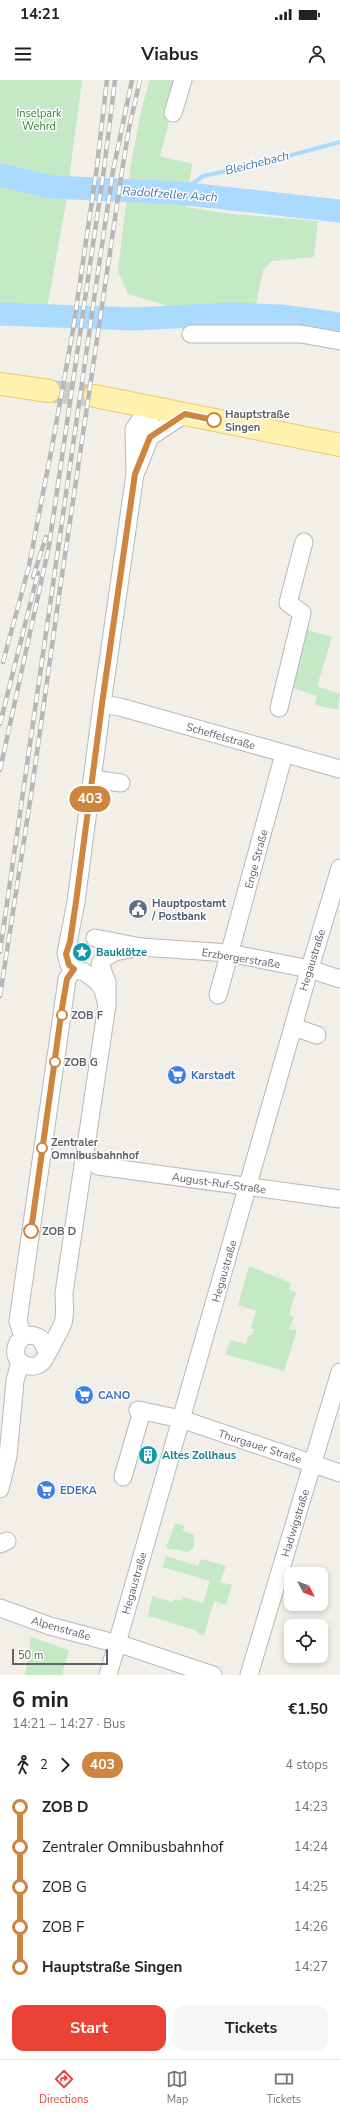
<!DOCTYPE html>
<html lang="en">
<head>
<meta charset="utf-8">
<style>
	:root { --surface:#fff; --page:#f6f6f6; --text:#222; --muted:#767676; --line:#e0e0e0; --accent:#ea4335 }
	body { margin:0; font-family:"Nunito Sans",sans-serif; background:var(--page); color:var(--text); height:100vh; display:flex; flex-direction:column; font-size:15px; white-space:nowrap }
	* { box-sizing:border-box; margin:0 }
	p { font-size:13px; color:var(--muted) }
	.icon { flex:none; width:22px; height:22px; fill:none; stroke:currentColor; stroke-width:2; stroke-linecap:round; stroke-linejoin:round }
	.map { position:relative; height:1595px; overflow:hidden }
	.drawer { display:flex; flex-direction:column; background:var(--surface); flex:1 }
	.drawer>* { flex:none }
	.badge { padding:0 8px; border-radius:13px; font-size:14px; line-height:26px }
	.needle { width:26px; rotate:132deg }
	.buttons { position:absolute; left:284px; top:1487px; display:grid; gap:8px }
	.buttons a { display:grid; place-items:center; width:44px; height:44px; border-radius:8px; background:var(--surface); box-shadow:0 2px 6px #0003; font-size:20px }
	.scale { position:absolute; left:12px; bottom:10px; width:96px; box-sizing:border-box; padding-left:4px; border:2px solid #5f6368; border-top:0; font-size:11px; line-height:14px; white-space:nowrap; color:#5f6368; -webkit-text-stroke:3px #fff; paint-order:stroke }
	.map>.badge { position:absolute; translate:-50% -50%; box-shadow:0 0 0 2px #fff }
	.legs { display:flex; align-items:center; gap:6px; height:44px; padding:0 12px; font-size:13px }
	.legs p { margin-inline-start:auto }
	.head { display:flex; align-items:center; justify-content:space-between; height:68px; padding:0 12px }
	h1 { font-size:22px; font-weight:700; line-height:30px }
	.button { display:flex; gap:8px; margin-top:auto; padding:8px 12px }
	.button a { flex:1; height:46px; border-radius:12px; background:var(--accent); color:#fff; font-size:16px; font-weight:700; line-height:46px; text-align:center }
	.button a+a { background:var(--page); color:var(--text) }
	ul { padding:0 12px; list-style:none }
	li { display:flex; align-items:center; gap:14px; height:40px; font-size:15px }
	li i { display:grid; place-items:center; width:6px; height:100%; margin:0 5px; background:currentColor }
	li i::after { content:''; width:10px; height:10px; margin:-5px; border:3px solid; border-radius:50%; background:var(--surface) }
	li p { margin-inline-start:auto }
	li:first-child i { background:linear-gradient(#0000 50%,currentColor 0) }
	li:last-child i { background:linear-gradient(currentColor 50%,#0000 0) }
	.status { display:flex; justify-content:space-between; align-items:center; height:28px; padding:0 20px; background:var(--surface); direction:ltr }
	.status svg { height:11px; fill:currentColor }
	header { display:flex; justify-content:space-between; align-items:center; height:52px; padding:0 12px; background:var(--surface); font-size:18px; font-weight:700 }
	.menu { display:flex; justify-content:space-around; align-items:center; height:56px; border-top:1px solid var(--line); background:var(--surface); font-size:11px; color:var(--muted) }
	.menu a { display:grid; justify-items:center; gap:2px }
	.menu .active { color:var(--accent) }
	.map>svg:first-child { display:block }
	.green { fill:#c5e8c5 }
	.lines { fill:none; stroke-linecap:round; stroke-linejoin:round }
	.stream { stroke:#aadaff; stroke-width:4 }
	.river { stroke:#aadaff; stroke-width:23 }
	.major-tunnel { stroke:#ccccc8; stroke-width:22; stroke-dasharray:22 11; stroke-linecap:butt }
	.minor-casing { stroke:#b5b8bc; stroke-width:19 }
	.major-casing { stroke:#f2c960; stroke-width:24 }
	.minor { stroke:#fff; stroke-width:17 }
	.major { stroke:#fff2af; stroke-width:22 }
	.rail-casing { stroke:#b6b7b8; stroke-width:4.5 }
	.rail { stroke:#fff; stroke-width:3; stroke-dasharray:9; stroke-linecap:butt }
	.line-1-casing { stroke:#fff; stroke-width:9 }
	.line-1 { stroke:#cd853f; stroke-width:6 }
	.stop-1-dot { fill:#fff; stroke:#cd853f; stroke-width:2 }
	.labels { text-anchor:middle; stroke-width:3; stroke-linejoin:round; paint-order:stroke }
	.park-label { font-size:11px; fill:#348238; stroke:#fff }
	.stop-label { font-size:11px; font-weight:bold; fill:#5f6368; stroke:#fff; text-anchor:start }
	.street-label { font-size:11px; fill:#5f6368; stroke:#fff }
	.service-label { font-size:11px; font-weight:bold; fill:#4e5e75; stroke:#fff; text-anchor:start }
	.culture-label { font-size:11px; font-weight:bold; fill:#0d838f; stroke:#fff; text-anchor:start }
	.shop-label { font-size:11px; font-weight:bold; fill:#366cbe; stroke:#fff; text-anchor:start }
	.water-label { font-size:12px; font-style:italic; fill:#4174aa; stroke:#fff }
</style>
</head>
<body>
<div class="status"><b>14:21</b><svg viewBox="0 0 49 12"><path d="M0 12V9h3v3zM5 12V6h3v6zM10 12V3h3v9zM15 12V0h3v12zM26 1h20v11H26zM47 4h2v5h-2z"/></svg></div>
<header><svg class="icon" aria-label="menu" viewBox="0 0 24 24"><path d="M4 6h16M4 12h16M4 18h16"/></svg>Viabus<svg class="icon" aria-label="person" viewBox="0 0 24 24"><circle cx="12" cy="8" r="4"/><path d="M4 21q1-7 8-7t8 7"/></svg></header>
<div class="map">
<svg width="340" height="1595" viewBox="0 0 340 1595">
	<rect width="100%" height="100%" fill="#f1efe8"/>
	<g class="green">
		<polygon points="0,0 82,0 66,123 48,223 42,236 0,234"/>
		<polygon points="150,0 180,0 160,76 192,84 186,127 232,134 318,141 314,177 272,181 263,190 255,229 174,228 128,214 118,191 130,90 142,26"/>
		<polygon points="305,549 332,557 317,606 340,614 338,630 315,625 317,616 290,607"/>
		<polygon points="249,1186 291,1203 289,1210 296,1212 289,1235 294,1237 289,1249 297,1250 284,1291 225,1274 231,1260 246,1264 249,1255 252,1255 254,1249 251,1248 256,1231 238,1225"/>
		<polygon points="175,1443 184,1446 183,1451 194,1455 194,1468 188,1472 166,1468"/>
		<polygon points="166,1476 198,1486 201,1479 226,1486 220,1502 232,1505 226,1525 214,1521 204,1555 197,1553 198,1551 153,1537 152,1538 148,1537 152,1516 173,1522 174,1519 182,1521 183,1517 203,1523 210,1501 162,1487"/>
		<polygon points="31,1557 69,1570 62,1595 25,1595"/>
	</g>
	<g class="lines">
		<polyline class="stream" points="179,113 203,96 255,85 340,62"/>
		<g class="river">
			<polyline points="0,95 52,107 179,113 340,131"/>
			<polyline points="0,234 135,239 231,234 282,236 340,244"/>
		</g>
		<polyline class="major-tunnel" points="49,311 95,316"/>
		<defs>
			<g id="minor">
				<polyline points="173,33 183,0"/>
				<polyline points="191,254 301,254 340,261"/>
				<polyline points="150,357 185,334"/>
				<polyline points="137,390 150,357 149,328"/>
				<polyline points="102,624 120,627 340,689"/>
				<polyline points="279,628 302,533 288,523 304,462"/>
				<polyline points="92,699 121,703"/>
				<polyline points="95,858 141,867 229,873 309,889 340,899"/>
				<polyline points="103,879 115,872 135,868"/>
				<polyline points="218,915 284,674"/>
				<polyline points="107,925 103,910 97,901 84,892 74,889 69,885 66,873 76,822 102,624 135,394 134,349 149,328"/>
				<polyline points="293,947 317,955"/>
				<polyline points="98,1086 340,1119"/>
				<polyline points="23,1257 18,1241 63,928 67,899 74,889"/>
				<path d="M47,1272L41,1259C16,1243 5,1284 29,1286C34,1287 40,1285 43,1281C45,1279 62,1246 63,1243C66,1234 64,1222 64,1213L107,925V902L100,884"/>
				<polyline points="138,1330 181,1339 340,1393"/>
				<polyline points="123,1397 142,1331"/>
				<polyline points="0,1409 8,1376 15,1301 20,1282"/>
				<polyline points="0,1464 7,1461"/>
				<polyline points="0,1528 50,1546 129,1567 213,1595"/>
				<polyline points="108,1595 307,898 340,788"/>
				<polyline points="249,1595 340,1292"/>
			</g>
			<g id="major">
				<polyline points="0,304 49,311"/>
				<polyline points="95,316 340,365"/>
			</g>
		</defs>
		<use href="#minor" class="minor-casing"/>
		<use href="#major" class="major-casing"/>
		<use href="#minor" class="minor"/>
		<use href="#major" class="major"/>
		<defs>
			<g id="rail">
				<polyline points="33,497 46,457"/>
				<polyline points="3,582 29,486 54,356 73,250 97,86 107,0"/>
				<polyline points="0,644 38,493"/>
				<polyline points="0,690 49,466 104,89 115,0"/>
				<polyline points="0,872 100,178 113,91 132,0"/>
				<polyline points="0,916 31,715 61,502 122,91 129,48 140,0"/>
			</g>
		</defs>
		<use href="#rail" class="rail-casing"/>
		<use href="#rail" class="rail"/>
	</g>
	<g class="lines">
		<defs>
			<polyline id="line-1" points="31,1151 62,928 67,899 74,889 69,885 66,874 70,862 76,822 102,624 135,394 150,357 185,334 214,340"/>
		</defs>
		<use href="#line-1" class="line-1-casing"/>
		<use href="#line-1" class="line-1"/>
	</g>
	<defs>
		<symbol id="civic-disc" viewBox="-11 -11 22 22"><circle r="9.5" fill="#5c6f8a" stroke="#fff"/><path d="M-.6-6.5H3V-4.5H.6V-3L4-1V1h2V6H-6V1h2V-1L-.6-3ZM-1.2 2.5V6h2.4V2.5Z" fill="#fff"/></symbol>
		<symbol id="sight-disc" viewBox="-11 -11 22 22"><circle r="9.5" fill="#0f9aa8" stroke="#fff"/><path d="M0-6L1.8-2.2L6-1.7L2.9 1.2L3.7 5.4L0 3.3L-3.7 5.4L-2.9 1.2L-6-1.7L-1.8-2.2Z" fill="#fff"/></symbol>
		<symbol id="supermarket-disc" viewBox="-11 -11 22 22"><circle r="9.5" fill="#3f7fe0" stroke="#fff"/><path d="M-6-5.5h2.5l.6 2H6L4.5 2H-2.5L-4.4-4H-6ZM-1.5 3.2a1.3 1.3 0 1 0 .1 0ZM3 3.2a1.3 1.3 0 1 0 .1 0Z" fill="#fff"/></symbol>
		<symbol id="building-disc" viewBox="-11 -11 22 22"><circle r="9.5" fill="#0f9aa8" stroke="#fff"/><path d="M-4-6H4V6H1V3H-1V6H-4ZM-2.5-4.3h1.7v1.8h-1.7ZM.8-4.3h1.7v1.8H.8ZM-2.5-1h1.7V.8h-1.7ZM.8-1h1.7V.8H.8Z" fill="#fff"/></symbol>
	</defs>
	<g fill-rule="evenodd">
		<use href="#civic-disc" x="127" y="818" width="22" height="22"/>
		<use href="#sight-disc" x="71" y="861" width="22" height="22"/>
		<use href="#supermarket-disc" x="166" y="984" width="22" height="22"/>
		<use href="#supermarket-disc" x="73" y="1304" width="22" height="22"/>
		<use href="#building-disc" x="137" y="1364" width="22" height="22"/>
		<use href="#supermarket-disc" x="35" y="1399" width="22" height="22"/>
	</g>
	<g class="stop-1-dot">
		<circle cx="214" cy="340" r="7"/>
		<circle cx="62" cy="935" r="5"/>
		<circle cx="55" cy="982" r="5"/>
		<circle cx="42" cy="1068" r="5"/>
		<circle cx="31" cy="1151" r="7"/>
	</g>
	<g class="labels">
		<g class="park-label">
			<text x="39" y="37">Inselpark<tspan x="39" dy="13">Wehrd</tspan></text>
		</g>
		<g class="stop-label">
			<text x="225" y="338">Hauptstraße<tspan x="225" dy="13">Singen</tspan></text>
			<text x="71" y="939">ZOB F</text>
			<text x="64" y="986">ZOB G</text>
			<text x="51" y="1066">Zentraler<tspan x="51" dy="13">Omnibusbahnhof</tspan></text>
			<text x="42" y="1155">ZOB D</text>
		</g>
		<g class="street-label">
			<text transform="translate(221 656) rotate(16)" y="4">Scheffelstraße</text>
			<text transform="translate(256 779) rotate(-75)" y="4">Enge Straße</text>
			<text transform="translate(241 878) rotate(9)" y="4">Erzbergerstraße</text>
			<text transform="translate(312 880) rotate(-73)" y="4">Hegaustraße</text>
			<text transform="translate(219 1103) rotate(8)" y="4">August-Ruf-Straße</text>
			<text transform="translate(224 1191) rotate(-74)" y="4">Hegaustraße</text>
			<text transform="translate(260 1366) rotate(18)" y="4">Thurgauer Straße</text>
			<text transform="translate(295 1443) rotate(-73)" y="4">Hadwigstraße</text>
			<text transform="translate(134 1503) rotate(-74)" y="4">Hegaustraße</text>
			<text transform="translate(61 1548) rotate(16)" y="4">Alpenstraße</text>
		</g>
		<g class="service-label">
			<text x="152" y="827">Hauptpostamt<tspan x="152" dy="13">/ Postbank</tspan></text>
		</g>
		<g class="culture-label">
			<text x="96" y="876">Bauklötze</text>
			<text x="162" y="1379">Altes Zollhaus</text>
		</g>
		<g class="shop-label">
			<text x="191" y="999">Karstadt</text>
			<text x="98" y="1319">CANO</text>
			<text x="60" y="1414">EDEKA</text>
		</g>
		<g class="water-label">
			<text transform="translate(257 83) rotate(-14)" y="4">Bleichebach</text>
			<text transform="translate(170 114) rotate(4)" y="4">Radolfzeller Aach</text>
		</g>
	</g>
</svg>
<div class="buttons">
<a><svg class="needle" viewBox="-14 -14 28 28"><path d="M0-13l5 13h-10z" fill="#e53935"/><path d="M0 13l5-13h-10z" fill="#767676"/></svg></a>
<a><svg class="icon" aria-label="locate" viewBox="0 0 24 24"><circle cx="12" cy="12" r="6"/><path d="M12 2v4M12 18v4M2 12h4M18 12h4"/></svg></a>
</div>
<div class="scale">50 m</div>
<b class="badge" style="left:90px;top:719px;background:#cd853f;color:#fff">403</b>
</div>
<section class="drawer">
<div class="head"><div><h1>6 min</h1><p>14:21 – 14:27 · Bus</p></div><b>€1.50</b></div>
<div class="legs"><svg class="icon" aria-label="walk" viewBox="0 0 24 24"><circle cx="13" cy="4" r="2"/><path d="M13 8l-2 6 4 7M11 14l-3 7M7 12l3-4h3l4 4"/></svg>2<svg class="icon" aria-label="forward" viewBox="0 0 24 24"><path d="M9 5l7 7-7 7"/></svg><b class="badge" style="background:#cd853f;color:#fff">403</b><p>4 stops</p></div>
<ul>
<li><i style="color:#cd853f"></i><b>ZOB D</b><p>14:23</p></li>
<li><i style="color:#cd853f"></i><span>Zentraler Omnibusbahnhof</span><p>14:24</p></li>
<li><i style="color:#cd853f"></i><span>ZOB G</span><p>14:25</p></li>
<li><i style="color:#cd853f"></i><span>ZOB F</span><p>14:26</p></li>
<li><i style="color:#cd853f"></i><b>Hauptstraße Singen</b><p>14:27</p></li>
</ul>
<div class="button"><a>Start</a><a>Tickets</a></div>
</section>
<nav class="menu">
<a class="active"><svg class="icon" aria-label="directions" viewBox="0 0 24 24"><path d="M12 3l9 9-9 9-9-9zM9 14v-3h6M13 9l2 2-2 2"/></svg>Directions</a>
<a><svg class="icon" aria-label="map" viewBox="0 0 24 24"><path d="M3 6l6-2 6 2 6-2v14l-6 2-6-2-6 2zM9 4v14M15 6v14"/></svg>Map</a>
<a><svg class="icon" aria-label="tickets" viewBox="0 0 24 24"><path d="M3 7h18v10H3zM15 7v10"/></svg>Tickets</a>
</nav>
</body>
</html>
